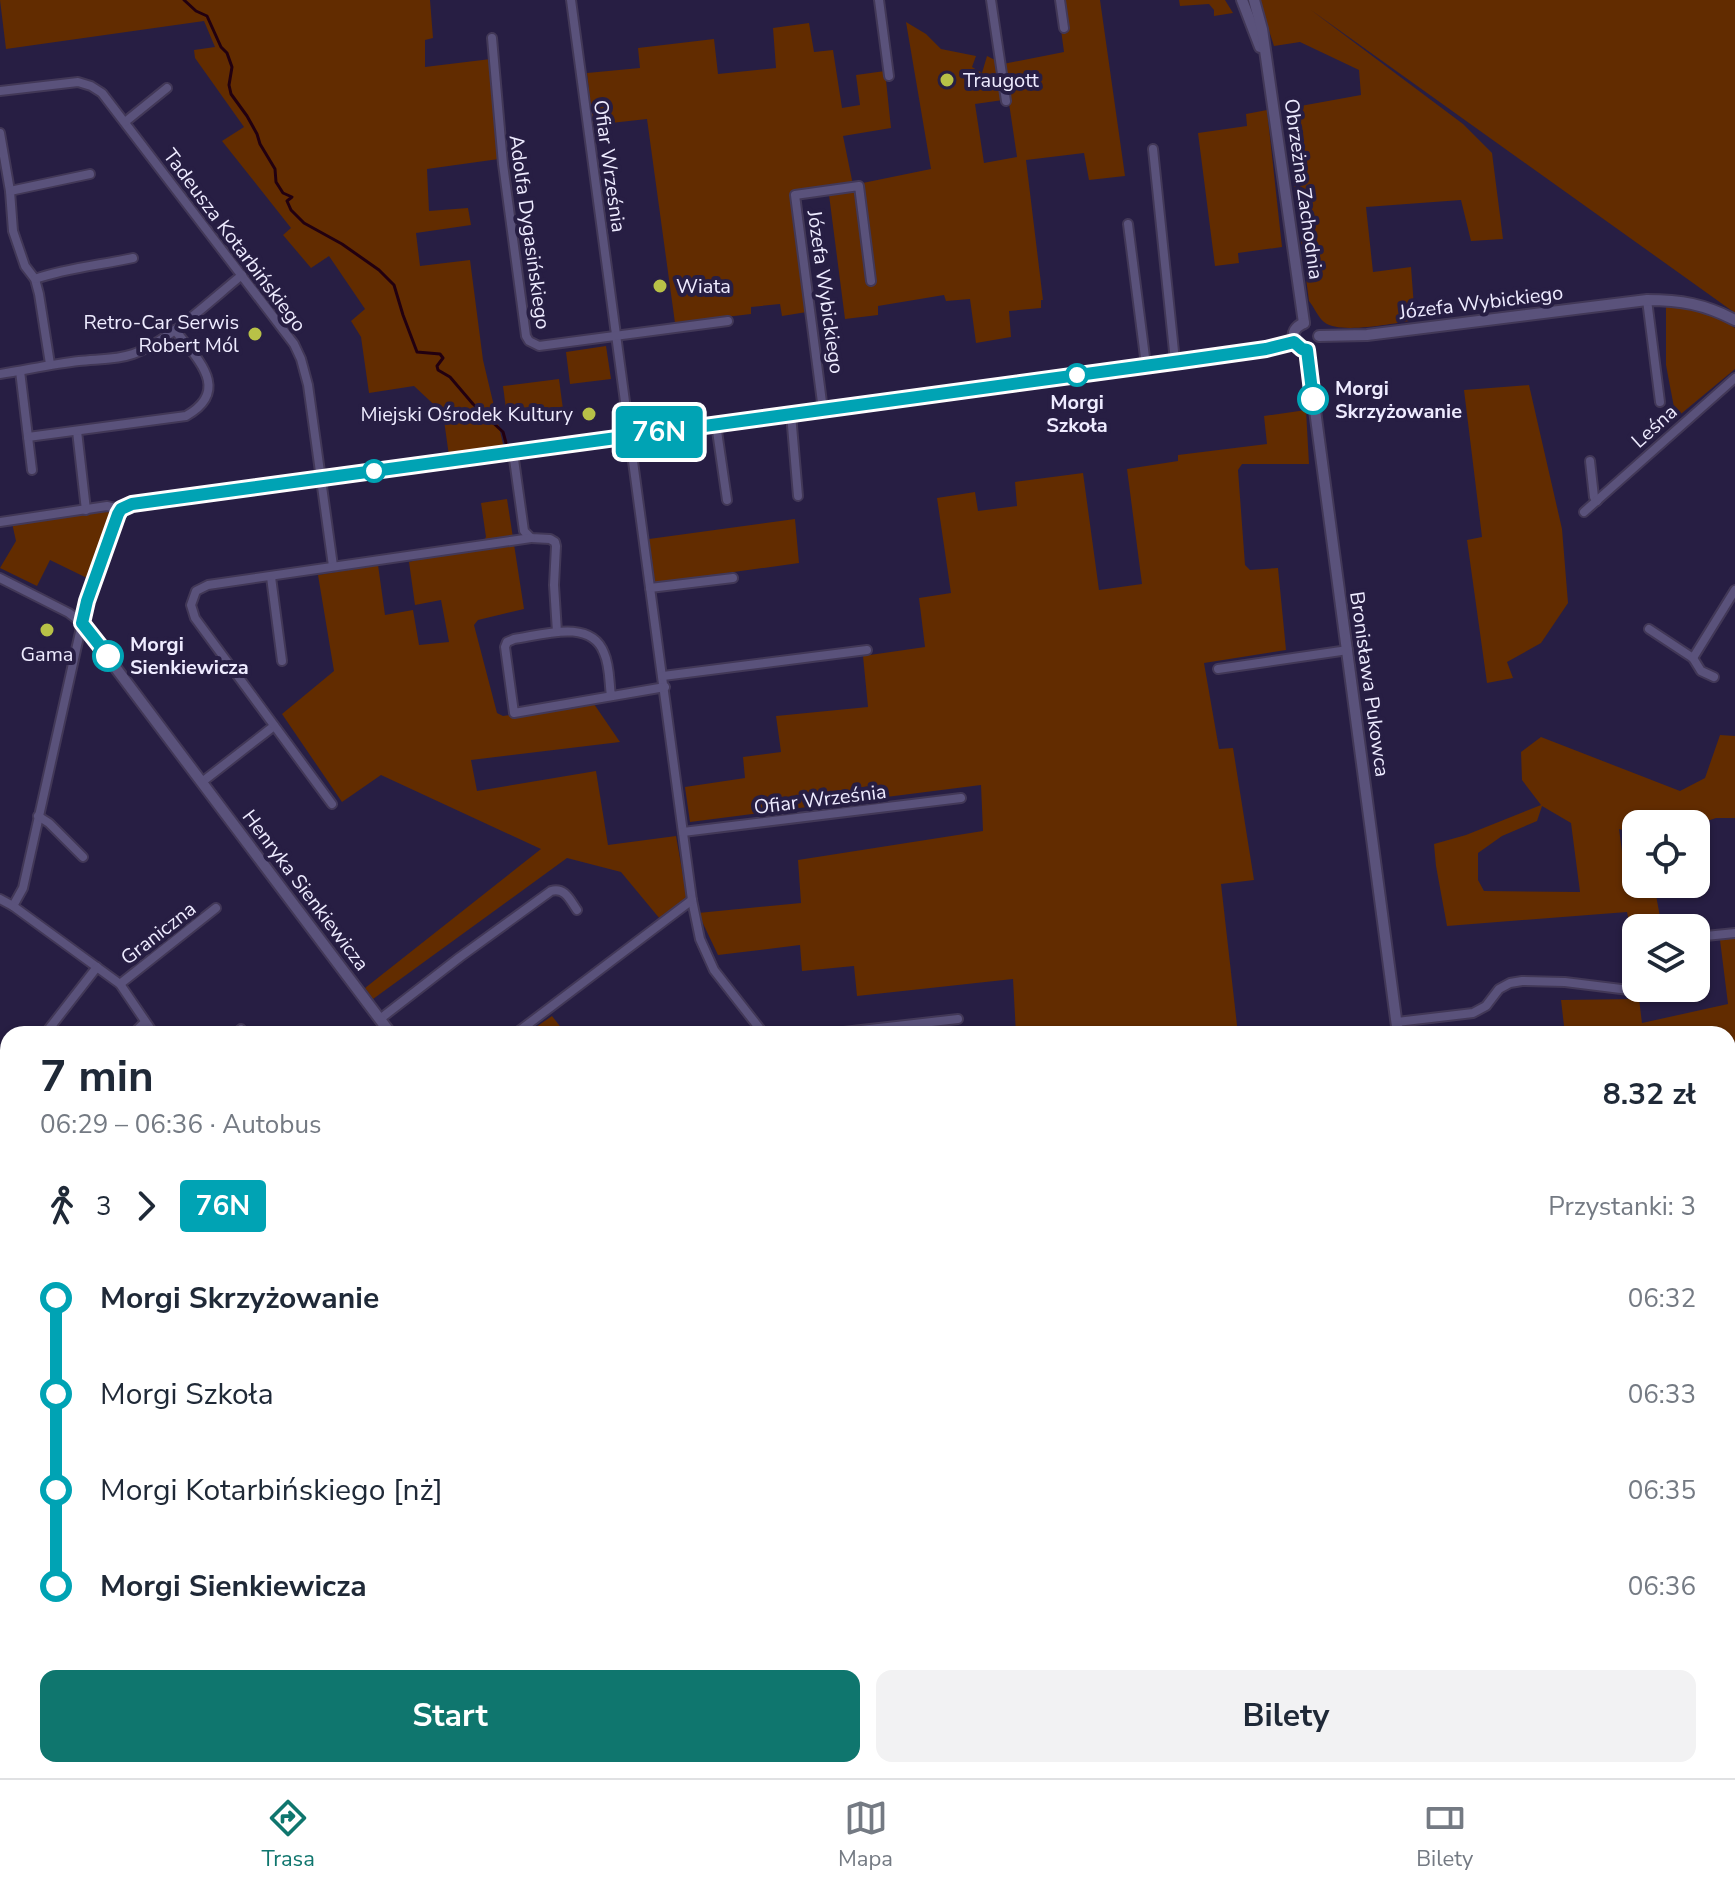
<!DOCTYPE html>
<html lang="pl">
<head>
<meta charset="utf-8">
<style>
	:root { --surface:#fff; --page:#f2f2f3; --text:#1f2937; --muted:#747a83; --line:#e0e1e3; --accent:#0f766e }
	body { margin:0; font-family:"Nunito Sans",sans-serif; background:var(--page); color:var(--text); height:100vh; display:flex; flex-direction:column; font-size:30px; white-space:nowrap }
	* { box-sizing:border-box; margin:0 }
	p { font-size:26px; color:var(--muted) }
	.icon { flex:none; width:44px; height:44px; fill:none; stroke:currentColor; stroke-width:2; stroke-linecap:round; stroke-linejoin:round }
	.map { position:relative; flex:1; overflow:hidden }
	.panel { position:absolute; left:0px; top:1026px; width:1736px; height:752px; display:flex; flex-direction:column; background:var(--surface); border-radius:24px 24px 0 0; box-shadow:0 2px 6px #0004 }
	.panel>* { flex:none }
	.badge { padding:0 16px; border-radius:6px; font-size:28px; line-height:52px }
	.buttons { position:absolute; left:1622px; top:810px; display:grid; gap:16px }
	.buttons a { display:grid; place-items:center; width:88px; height:88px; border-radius:16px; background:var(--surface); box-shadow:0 2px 6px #0004; font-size:40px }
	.map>.badge { position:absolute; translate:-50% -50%; box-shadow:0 0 0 4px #fff }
	.legs { display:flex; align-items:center; gap:12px; height:88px; padding:0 40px; font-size:26px }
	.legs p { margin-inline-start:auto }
	.head { display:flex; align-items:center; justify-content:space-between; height:136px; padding:0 40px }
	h1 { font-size:44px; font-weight:700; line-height:60px }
	.primary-button { display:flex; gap:16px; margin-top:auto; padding:16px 40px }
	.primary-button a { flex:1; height:92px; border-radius:16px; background:var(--accent); color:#fff; font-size:32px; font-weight:700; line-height:92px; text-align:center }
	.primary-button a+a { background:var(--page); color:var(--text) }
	ul { padding:0 40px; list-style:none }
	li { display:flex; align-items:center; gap:28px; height:96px; font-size:30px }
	li i { display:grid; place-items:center; width:12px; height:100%; margin:0 10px; background:currentColor }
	li i::after { content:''; width:20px; height:20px; margin:-10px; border:6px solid; border-radius:50%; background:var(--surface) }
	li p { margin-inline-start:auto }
	li:first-child i { background:linear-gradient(#0000 50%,currentColor 0) }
	li:last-child i { background:linear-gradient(currentColor 50%,#0000 0) }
	.tabs { display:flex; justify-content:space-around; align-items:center; height:112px; border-top:2px solid var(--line); background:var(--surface); font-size:22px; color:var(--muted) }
	.tabs a { display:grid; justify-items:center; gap:4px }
	.tabs .on { color:var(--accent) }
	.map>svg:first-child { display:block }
	.green { fill:#622c00; fill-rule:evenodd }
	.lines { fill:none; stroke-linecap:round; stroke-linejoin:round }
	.stream { stroke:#220010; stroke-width:3 }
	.minor-casing { stroke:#423857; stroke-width:12 }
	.tertiary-casing { stroke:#423857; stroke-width:14 }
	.minor { stroke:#5a527b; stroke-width:8 }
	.tertiary { stroke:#5a527b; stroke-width:10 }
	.line-1-casing { stroke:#fff; stroke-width:18 }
	.line-1 { stroke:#00a3b4; stroke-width:12 }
	.poi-dot { fill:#b8c147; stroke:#271e43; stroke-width:3 }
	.stop-1-dot { fill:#fff; stroke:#00a3b4; stroke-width:4 }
	.labels { text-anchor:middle; stroke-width:8; stroke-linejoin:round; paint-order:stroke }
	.poi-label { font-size:20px; fill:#eeebff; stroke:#271e43; text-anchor:start }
	.street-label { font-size:20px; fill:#eeebff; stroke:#271e43 }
	.stop-label { font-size:20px; font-weight:bold; fill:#eeebff; stroke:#271e43; text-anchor:start }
</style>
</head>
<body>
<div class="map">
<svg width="1735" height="1778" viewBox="0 0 1735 1778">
	<rect width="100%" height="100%" fill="#271e43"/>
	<g class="green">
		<polygon points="0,0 430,0 433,38 425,40 425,67 499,58 506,158 427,169 429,211 468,208 471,225 416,233 420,266 470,260 483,360 504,448 449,456 443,413 414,386 369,393 361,337 351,321 365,309 329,256 311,268 283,235 291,228 222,141 244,127 195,58 194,50 215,47 204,21 6,49"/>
		<path d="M1057,0H1100L1125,176L1089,180L1084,153L1026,160L1043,300H1041V308L1009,311L1011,337L976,343L970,299L946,301L944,295L878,306V315L845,319L828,187L790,193L807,312L782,316L780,304L751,307V314L675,323L647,119L593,125L587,73L640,68L638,48L714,39L718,74L776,68L773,28L809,23L814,52L833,50L842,108L860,105L856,75L885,71L891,128L843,136L853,185L931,169L906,22L926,34L941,49L976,56L972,67L982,73L987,56L1003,64L1064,52ZM1003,100L1009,103L1017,157L984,163L975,104Z"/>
		<polygon points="1179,0 1225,0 1233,13 1214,16 1214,10 1209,4 1180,6"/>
		<path d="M1259,0H1735V313L1311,10L1463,124L1492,153L1503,239L1471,241L1461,200L1366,207L1373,272L1411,267L1415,320C1395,323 1339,335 1324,322C1318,317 1314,307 1309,301L1284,109L1361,95L1359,70L1300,42L1274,46Z"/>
		<polygon points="1267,110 1282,247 1238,253 1239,263 1215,266 1198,133 1247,126 1246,114"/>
		<path d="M1666,304C1691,308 1714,313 1735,328V369L1676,418L1666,365Z"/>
		<polygon points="606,346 611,379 570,384 566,352"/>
		<polygon points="559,379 564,417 508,424 503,386"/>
		<polygon points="1529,385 1562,529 1568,603 1541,643 1507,662 1513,678 1487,683 1467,540 1482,537 1464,390"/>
		<polygon points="1306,410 1309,464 1242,464 1238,470 1245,565 1250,570 1278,568 1286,650 1204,663 1219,749 1233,748 1254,880 1221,884 1238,1034 1016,1034 1013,979 857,996 854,966 802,971 800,945 718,955 698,913 801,903 798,860 983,831 981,785 690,822 685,787 745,778 743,757 781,752 776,716 868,707 863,656 925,647 919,598 951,593 937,498 975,492 978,511 1017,506 1015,482 1083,473 1099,590 1142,584 1127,469 1178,461 1178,455 1267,444 1264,416"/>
		<polygon points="507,499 524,609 478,620 474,625 497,713 503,716 594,704 620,742 471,760 477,791 596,771 608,845 676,836 687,898 660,919 621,872 567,858 373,999 365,988 541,849 381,775 342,802 282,714 334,671 318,575 378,565 385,615 413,610 419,645 449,642 441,600 415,605 409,562 482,543 486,537 481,503"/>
		<polygon points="109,509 114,514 89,579 50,560 37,586 0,568 16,541 12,523"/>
		<polygon points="795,519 799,563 655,583 649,539"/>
		<path d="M1720,735L1735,736V818H1716L1696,825L1636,824V834L1619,829L1625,874H1636V884H1654L1662,928H1636V944L1634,945L1627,912L1447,926L1436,866L1434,844L1466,835L1541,805L1522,780L1521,752L1541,737L1680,791L1705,778ZM1542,806L1571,823L1580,892L1484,891L1478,880V853L1502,836L1537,821Z"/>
		<polygon points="1735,937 1735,1042 1730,1043 1733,1095 1728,1104 1728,1034 1565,1034 1561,1000 1639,999 1642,1023 1728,1004 1720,940"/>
		<polygon points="552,1016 566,1034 526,1034"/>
		<polygon points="0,1157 8,1162 8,1247 0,1259"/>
		<polygon points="1728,1222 1735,1227 1735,1300 1728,1300"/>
		<polygon points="0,1288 8,1294 8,1390 0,1385"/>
		<polygon points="8,1425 8,1470 0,1465 0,1440"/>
		<polygon points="8,1609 8,1770 16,1770 0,1778 0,1610"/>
		<polygon points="1735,1758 1735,1778 1490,1778 1491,1770 1728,1770 1728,1761"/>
		<polygon points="464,1770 509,1770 517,1778 469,1778"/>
		<polygon points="734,1770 853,1770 847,1778 726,1778"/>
		<polygon points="1261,1770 1324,1770 1327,1778 1240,1778"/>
		<polygon points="1408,1770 1476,1770 1474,1778 1385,1778"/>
	</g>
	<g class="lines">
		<polyline class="stream" points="184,0 196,11 207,16 221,47 227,53 232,67 229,85 231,94 247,116 257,134 260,144 275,169 276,182 283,193 292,197 287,201 291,210 304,223 342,244 379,270 394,285 403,315 417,352 440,354 443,358 437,366 438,370 450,377 473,404 503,432 506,443"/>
		<defs>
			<g id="minor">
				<polyline points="571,0 692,900 700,939 714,970 764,1034"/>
				<polyline points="879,0 889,76"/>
				<polyline points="991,0 1006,101"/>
				<polyline points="1060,0 1064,28"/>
				<polyline points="492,38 503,164 526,336 529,341 539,346 728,321"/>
				<polyline points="0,91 78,82 91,86 102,93 294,344 301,359 308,385 333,566"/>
				<polyline points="125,122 167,88"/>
				<polyline points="0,133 10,191 13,231 25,266 35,279 39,294 50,364"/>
				<polyline points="1153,149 1175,361"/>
				<polyline points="10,191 90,174"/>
				<polyline points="1128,224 1146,365"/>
				<path d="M35,279C66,268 101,265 133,258"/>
				<polyline points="1647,300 1660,402"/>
				<polyline points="20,371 32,470"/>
				<path d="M0,374C26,370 52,364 79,361C97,359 116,360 133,354C168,342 212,299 242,275"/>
				<polyline points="823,410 795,195 859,186 871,281"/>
				<polyline points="791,414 798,496"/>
				<polyline points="716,424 727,500"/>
				<polyline points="77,431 86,510"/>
				<path d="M28,437L186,416C232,390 197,359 175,330"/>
				<polyline points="513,452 524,531 531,538 550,539 555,542 556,546 554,585 557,632"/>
				<polyline points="1590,461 1594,497 1597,501"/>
				<polyline points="1584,512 1735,378"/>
				<polyline points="0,522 107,506 121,509"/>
				<polyline points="271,577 282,661"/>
				<polyline points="0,578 69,613 82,623 23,888 13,906"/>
				<polyline points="650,588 733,578"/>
				<polyline points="1649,629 1693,658 1701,671 1714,677"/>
				<polyline points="1693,658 1735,590"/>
				<polyline points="1218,669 1348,650"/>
				<polyline points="663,676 867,650"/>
				<path d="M611,696C609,682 610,666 604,653C591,618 542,635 514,639L507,642L505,647L514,713L665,687"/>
				<polyline points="202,782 274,726"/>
				<polyline points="332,804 195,618 191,605 196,591 208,585 531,538"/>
				<polyline points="38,816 49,823 83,857"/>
				<polyline points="683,832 961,798"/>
				<polyline points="0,899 13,906 120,984 154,1034"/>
				<polyline points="1696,937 1735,933"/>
				<polyline points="120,984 216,908"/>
				<path d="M380,1019L460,957L551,891C565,887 570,900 577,910"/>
				<polyline points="1397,1022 1473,1013 1486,1006 1499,989 1510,983 1522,981 1565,982 1637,991 1643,988"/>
				<polyline points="45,1034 97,967"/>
				<polyline points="133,1034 145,1022"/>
				<polyline points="235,1034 241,1029"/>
				<polyline points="515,1034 692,900"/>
				<polyline points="826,1034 958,1019"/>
				<polyline points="1728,1224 1735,1228"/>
				<polyline points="293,1770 296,1778"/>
				<polyline points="384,1770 388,1778"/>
				<polyline points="513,1770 520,1778"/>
				<polyline points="18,1778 33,1770"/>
				<polyline points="143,1778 148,1770"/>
			</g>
			<g id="tertiary">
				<polyline points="1242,0 1260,47"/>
				<polyline points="1254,0 1262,29 1304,323"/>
				<path d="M1319,336L1367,335L1647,300C1681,300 1704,304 1735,320"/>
				<path d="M1294,342C1292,332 1295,327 1304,323"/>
				<polyline points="1307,350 1398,1034"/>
				<path d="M391,1034L82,623C91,586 104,543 121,509L132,504L1181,361L1266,349L1294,342"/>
				<polyline points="1728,1685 1735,1685"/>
				<polyline points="940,1770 946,1778"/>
				<polyline points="1217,1778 1238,1770"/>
			</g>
		</defs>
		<use href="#minor" class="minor-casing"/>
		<use href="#tertiary" class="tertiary-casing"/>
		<use href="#minor" class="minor"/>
		<use href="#tertiary" class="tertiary"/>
	</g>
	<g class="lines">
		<defs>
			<polyline id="line-1" points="108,656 82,623 87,601 118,514 121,509 132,504 1181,361 1266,349 1294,342 1302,349 1307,350 1313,399"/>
		</defs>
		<use href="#line-1" class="line-1-casing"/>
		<use href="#line-1" class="line-1"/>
	</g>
	<g class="poi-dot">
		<circle cx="947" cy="80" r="8"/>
		<circle cx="660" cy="286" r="8"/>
		<circle cx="255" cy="334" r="8"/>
		<circle cx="589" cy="414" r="8"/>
		<circle cx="47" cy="630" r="8"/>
	</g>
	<g class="stop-1-dot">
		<circle cx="1077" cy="375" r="10"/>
		<circle cx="1313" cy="399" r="14"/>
		<circle cx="374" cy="471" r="10"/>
		<circle cx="108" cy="656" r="14"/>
	</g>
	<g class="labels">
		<g class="poi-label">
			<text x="963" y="87">Traugott</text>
			<text x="676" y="293">Wiata</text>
			<text x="239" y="329" text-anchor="end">Retro-Car Serwis<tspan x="239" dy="23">Robert Mól</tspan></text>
			<text x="573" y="421" text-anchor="end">Miejski Ośrodek Kultury</text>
			<text x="47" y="661" text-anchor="middle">Gama</text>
		</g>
		<g class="street-label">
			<text transform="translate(610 166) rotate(82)" y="7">Ofiar Września</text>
			<text transform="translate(1304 189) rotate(82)" y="7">Obrzeżna Zachodnia</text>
			<text transform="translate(530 232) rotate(82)" y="7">Adolfa Dygasińskiego</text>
			<text transform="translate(235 240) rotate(53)" y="7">Tadeusza Kotarbińskiego</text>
			<text transform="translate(826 292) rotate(82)" y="7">Józefa Wybickiego</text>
			<text transform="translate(1481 302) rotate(-7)" y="7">Józefa Wybickiego</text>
			<text transform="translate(1654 426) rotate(-42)" y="7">Leśna</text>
			<text transform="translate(1370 684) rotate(82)" y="7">Bronisława Pukowca</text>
			<text transform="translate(820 799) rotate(-7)" y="7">Ofiar Września</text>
			<text transform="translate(306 890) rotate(53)" y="7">Henryka Sienkiewicza</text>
			<text transform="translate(158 933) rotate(-38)" y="7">Graniczna</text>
		</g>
		<g class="stop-label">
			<text x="1335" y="395">Morgi<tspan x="1335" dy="23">Skrzyżowanie</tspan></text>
			<text x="1077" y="409" text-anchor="middle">Morgi<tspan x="1077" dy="23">Szkoła</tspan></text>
			<text x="130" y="651">Morgi<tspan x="130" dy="23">Sienkiewicza</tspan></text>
		</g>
	</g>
</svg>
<div class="buttons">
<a><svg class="icon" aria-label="locate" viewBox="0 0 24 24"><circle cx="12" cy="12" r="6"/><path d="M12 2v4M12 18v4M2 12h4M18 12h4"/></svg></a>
<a><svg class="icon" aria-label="layers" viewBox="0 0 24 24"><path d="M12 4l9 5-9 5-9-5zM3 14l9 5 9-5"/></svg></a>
</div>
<b class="badge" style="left:659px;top:432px;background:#00a3b4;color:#fff">76N</b>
<section class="panel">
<div class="head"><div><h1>7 min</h1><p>06:29 – 06:36 · Autobus</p></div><b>8.32 zł</b></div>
<div class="legs"><svg class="icon" aria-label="walk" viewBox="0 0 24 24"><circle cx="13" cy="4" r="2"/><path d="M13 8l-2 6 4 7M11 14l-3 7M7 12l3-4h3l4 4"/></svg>3<svg class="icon" aria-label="forward" viewBox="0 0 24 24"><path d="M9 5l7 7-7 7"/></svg><b class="badge" style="background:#00a3b4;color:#fff">76N</b><p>Przystanki: 3</p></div>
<ul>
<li><i style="color:#00a3b4"></i><b>Morgi Skrzyżowanie</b><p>06:32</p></li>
<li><i style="color:#00a3b4"></i><span>Morgi Szkoła</span><p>06:33</p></li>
<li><i style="color:#00a3b4"></i><span>Morgi Kotarbińskiego [nż]</span><p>06:35</p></li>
<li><i style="color:#00a3b4"></i><b>Morgi Sienkiewicza</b><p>06:36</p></li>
</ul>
<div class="primary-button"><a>Start</a><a>Bilety</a></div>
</section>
</div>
<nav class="tabs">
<a class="on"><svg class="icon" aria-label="directions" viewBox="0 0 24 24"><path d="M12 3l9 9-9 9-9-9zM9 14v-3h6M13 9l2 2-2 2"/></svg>Trasa</a>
<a><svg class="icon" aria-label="map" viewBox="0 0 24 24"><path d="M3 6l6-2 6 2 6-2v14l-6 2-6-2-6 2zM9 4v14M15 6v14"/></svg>Mapa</a>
<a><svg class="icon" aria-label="tickets" viewBox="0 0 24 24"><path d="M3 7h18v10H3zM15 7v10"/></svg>Bilety</a>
</nav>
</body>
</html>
